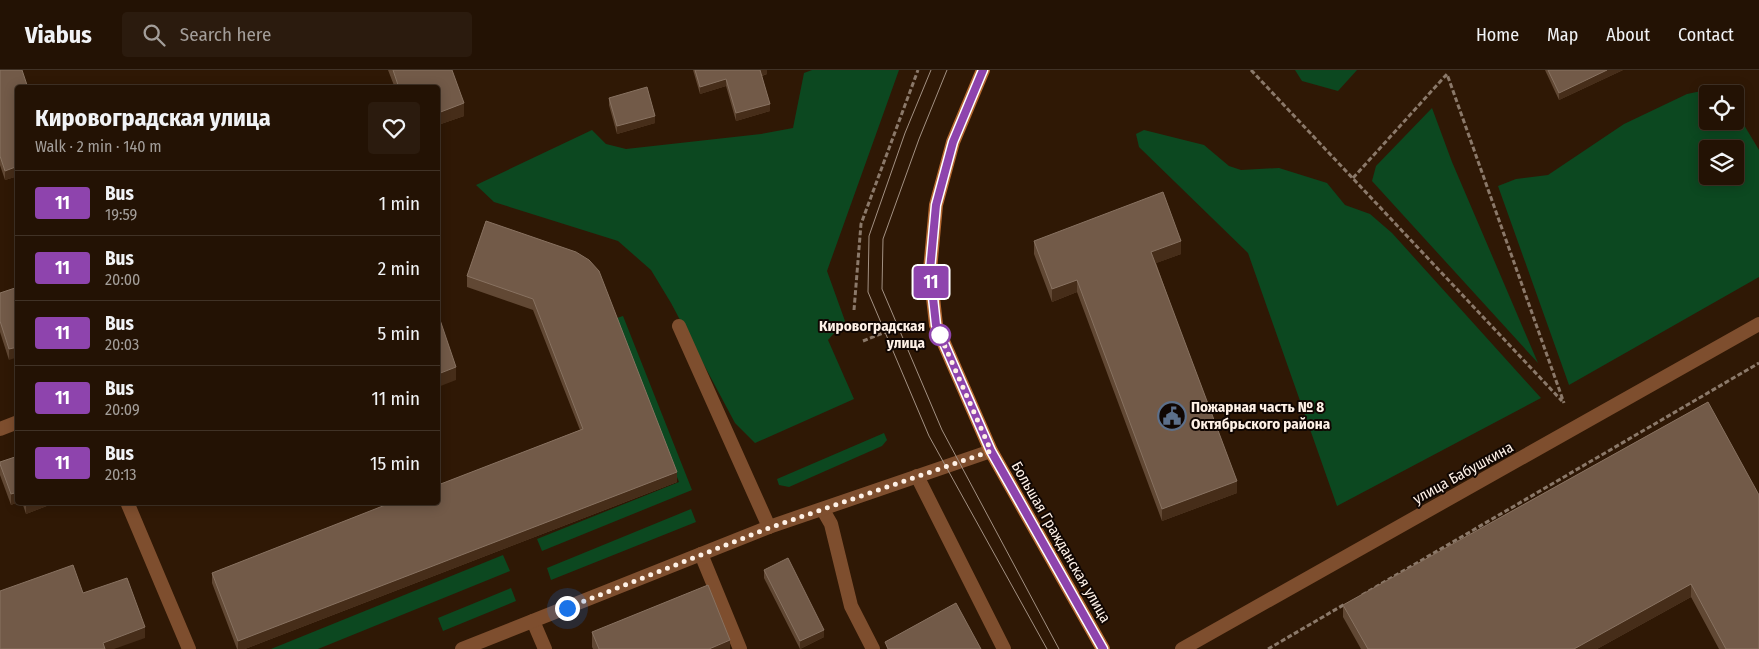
<!DOCTYPE html>
<html lang="en">
<head>
<meta charset="utf-8">
<style>
	:root { --surface:#231204; --page:#2b1b0e; --text:#f1f3f6; --muted:#a39e9a; --line:#403226 }
	body { margin:0; font-family:"Fira Sans Condensed",sans-serif; background:var(--page); color:var(--text); height:100vh; display:flex; flex-direction:column; font-size:19px; white-space:nowrap }
	* { box-sizing:border-box; margin:0 }
	p { font-size:16px; color:var(--muted) }
	.icon { flex:none; width:28px; height:28px; fill:none; stroke:currentColor; stroke-width:2; stroke-linecap:round; stroke-linejoin:round }
	.map { position:relative; flex:1; overflow:hidden }
	.details { position:absolute; left:15px; top:15px; width:425px; height:420px; display:flex; flex-direction:column; background:var(--surface); border-radius:5px; box-shadow:0 2px 12px #0003,0 0 0 1px var(--line) }
	.details>* { flex:none }
	.badge { padding:0 10px; border-radius:4px; font-size:18px; line-height:32px }
	.tools { position:absolute; left:1699px; top:15px; display:grid; gap:10px }
	.tools a { display:grid; place-items:center; width:45px; height:45px; border-radius:5px; background:var(--surface); box-shadow:0 2px 12px #0003,0 0 0 1px var(--line); font-size:25px }
	.you { position:absolute; width:25px; height:25px; margin:-12px; border:4px solid #fff; border-radius:50%; background:#1a73e8; box-shadow:0 0 0 8px #1a73e833 }
	.map>.badge { position:absolute; translate:-50% -50%; box-shadow:0 0 0 2px #fff }
	.round { display:grid; place-items:center; flex:none; width:52px; height:52px; border-radius:5px; background:var(--page) }
	.overview { display:flex; align-items:center; justify-content:space-between; height:85px; padding:0 20px }
	h1 { font-size:24px; font-weight:700; line-height:38px }
	ul { padding:0; list-style:none }
	li { display:flex; align-items:center; gap:15px; height:65px; padding:0 20px; border-top:1px solid var(--line) }
	li div { flex:1 }
	li b { display:block; font-size:19px }
	li em { font-style:normal }
	li .badge { min-width:55px; font-weight:700; text-align:center }
	header { display:flex; align-items:center; gap:30px; box-sizing:border-box; height:70px; padding:0 25px; background:var(--surface); border-bottom:1px solid var(--line) }
	header strong { font-size:24px }
	nav { display:flex; gap:28px; margin-inline-start:auto; font-size:18px }
	.search { width:350px; height:45px; background:var(--page); display:flex; align-items:center; gap:12px; box-sizing:border-box; padding:0 18px; border-radius:5px; color:var(--muted); font-size:19px }
	.map>svg:first-child { display:block }
	.green { fill:#0c4820; fill-rule:evenodd }
	.lines { fill:none; stroke-linecap:round; stroke-linejoin:round }
	.path { stroke:#8b796a; stroke-width:3; stroke-dasharray:5 2.5; stroke-linecap:butt }
	.service { stroke:#7e4e2e; stroke-width:14 }
	.tertiary { stroke:#7e4e2e; stroke-width:14 }
	.secondary { stroke:#b46831; stroke-width:14 }
	.tram { stroke:#a39183; stroke-width:1 }
	.wall { fill:#614834 }
	.shaded-wall { fill:#462d19 }
	.building { fill:#725a48; stroke:#887261 }
	.line-casing { stroke:#fff; stroke-width:11 }
	.line { stroke:#8e44ad; stroke-width:8 }
	.walk { stroke:#fef1e7; stroke-width:5; stroke-dasharray:0 9 }
	.stop-dot { fill:#fff; stroke:#8e44ad; stroke-width:2.5 }
	.labels { text-anchor:middle; stroke-width:4; stroke-linejoin:round; paint-order:stroke }
	.stop-label { font-size:15px; font-weight:bold; fill:#fef1e7; stroke:#100602; text-anchor:end }
	.poi-label { font-size:15px; font-weight:bold; fill:#fef1e7; stroke:#100602; text-anchor:start }
	.street-label { font-size:15px; fill:#fef1e7; stroke:#100602 }
</style>
</head>
<body>
<header>
<strong>Viabus</strong>
<div class="search"><svg class="icon" aria-label="search" viewBox="0 0 24 24"><circle cx="10" cy="10" r="6"/><path d="M15 15l6 6"/></svg>Search here</div>
<nav><a>Home</a><a>Map</a><a>About</a><a>Contact</a></nav>
</header>
<div class="map">
<svg width="1759" height="579" viewBox="0 0 1759 579">
	<rect width="100%" height="100%" fill="#2f1805"/>
	<g class="green">
		<polygon points="812,0 899,0 827,201 845,251 828,270 854,329 755,373 735,353 671,233 651,200 618,171 494,132 476,115 592,60 606,74 626,79 761,64 793,58 804,3"/>
		<polygon points="1295,0 1357,0 1338,21 1302,11"/>
		<path d="M1721,17L1725,24H1708V51H1735V40L1759,80V207L1569,315L1498,116L1516,109L1548,105L1624,54L1687,24ZM1708,79H1735V106H1708Z"/>
		<polygon points="1432,38 1452,92 1538,293 1372,111 1376,96"/>
		<polygon points="1144,60 1204,75 1229,96 1241,100 1279,98 1327,113 1345,135 1370,144 1392,163 1541,328 1337,436 1248,183 1139,77 1136,64"/>
		<polygon points="623,246 692,420 542,481 537,469 679,412 614,249"/>
		<polygon points="884,363 887,370 882,376 789,417 779,415 777,409"/>
		<polygon points="691,439 696,452 551,510 547,498"/>
		<polygon points="503,485 510,501 318,579 271,579"/>
		<polygon points="511,518 516,531 443,561 438,548"/>
	</g>
	<g class="lines">
		<g class="path">
			<polyline points="1251,0 1562,331"/>
			<polyline points="1353,108 1447,4 1564,333"/>
			<polyline points="854,240 861,154 918,0"/>
			<polyline points="863,271 898,257"/>
			<polyline points="1362,525 1759,293"/>
			<polyline points="1268,579 1345,534"/>
		</g>
		<g class="service">
			<polyline points="679,256 769,457"/>
			<polyline points="0,359 18,352"/>
			<polyline points="917,406 1004,579"/>
			<polyline points="127,432 189,579"/>
			<polyline points="823,440 831,454 851,536 873,579"/>
			<polyline points="701,484 740,579"/>
			<polyline points="533,551 545,579"/>
		</g>
		<g class="tertiary">
			<polyline points="462,579 769,457 991,381"/>
			<polyline points="1182,579 1759,254"/>
		</g>
		<polyline class="secondary" points="983,0 953,72 936,135 930,200 936,255 991,381 1103,579"/>
		<g class="tram">
			<polyline points="931,0 905,63 869,166 868,222 929,366 1047,579"/>
			<polyline points="947,0 919,69 883,169 882,219 942,360 1059,579"/>
		</g>
	</g>
	<g class="wall">
		<polygon points="0,0 18,18 18,106 5,110 0,95"/>
		<polygon points="388,0 452,0 464,46 438,55 438,18 395,18"/>
		<polygon points="693,0 767,0 767,4 762,6 770,41 736,51 726,16 700,24"/>
		<polygon points="1545,0 1623,0 1559,30"/>
		<polygon points="609,28 655,53 617,64 609,35"/>
		<polygon points="486,151 677,412 245,579 237,579 212,513 212,503 580,360 533,240 467,217 467,206"/>
		<polygon points="1034,171 1181,184 1156,193 1237,423 1162,451 1077,222 1052,232 1034,184"/>
		<polygon points="18,217 9,290 0,262 0,223"/>
		<polygon points="1708,332 1759,579 1719,579 1691,527 1597,579 1361,579 1343,547 1343,535"/>
		<polygon points="18,386 18,432 11,435 0,405 0,392"/>
		<polygon points="22,432 57,432 26,444"/>
		<polygon points="764,500 824,567 800,579 764,508"/>
		<polygon points="592,562 730,579 593,579 592,577"/>
	</g>
	<g class="shaded-wall">
		<polygon points="760,0 767,0 767,4 760,6"/>
		<polygon points="1607,0 1623,0 1559,30 1559,23"/>
		<polygon points="726,9 726,16 700,24 700,17"/>
		<polygon points="464,33 464,46 438,55 438,43"/>
		<polygon points="770,34 770,41 736,51 736,43"/>
		<polygon points="655,46 655,53 617,64 617,56"/>
		<polygon points="18,96 18,106 5,110 5,101"/>
		<polygon points="1181,171 1181,184 1151,195 1151,182"/>
		<polygon points="1077,210 1077,222 1052,232 1052,219"/>
		<polygon points="18,277 18,287 9,290 9,279"/>
		<polygon points="456,297 456,310 438,317 438,304"/>
		<polygon points="677,402 677,412 245,579 238,579 238,571"/>
		<polygon points="1237,411 1237,423 1162,451 1162,439"/>
		<polygon points="18,422 18,432 11,435 11,424"/>
		<polygon points="29,432 57,432 26,444 26,434"/>
		<polygon points="1691,514 1691,527 1597,579 1574,579"/>
		<polygon points="145,557 145,568 114,579 103,579 103,573"/>
		<polygon points="824,560 824,567 800,579 800,571"/>
		<polygon points="730,570 730,579 709,579"/>
	</g>
	<g class="building">
		<polygon points="0,0 22,0 28,18 18,18 18,96 5,101 0,86"/>
		<polygon points="393,0 452,0 464,33 438,43 438,18 399,18"/>
		<polygon points="695,0 760,0 770,34 736,43 726,9 700,17"/>
		<polygon points="1548,0 1607,0 1559,23"/>
		<polygon points="647,17 655,46 617,56 609,28"/>
		<polygon points="1163,122 1181,171 1151,182 1237,411 1162,439 1077,210 1052,219 1034,171"/>
		<polygon points="486,151 576,182 589,190 599,201 677,402 238,571 212,503 393,432 438,432 438,415 583,359 533,229 467,206"/>
		<polygon points="18,217 18,277 9,279 0,251 0,223"/>
		<polygon points="438,244 456,297 438,304"/>
		<polygon points="1708,332 1759,425 1759,579 1726,579 1691,514 1574,579 1368,579 1343,535"/>
		<polygon points="18,386 18,422 11,424 0,394 0,392"/>
		<polygon points="788,488 824,560 800,571 764,500"/>
		<polygon points="73,495 83,523 127,508 145,557 103,573 105,579 0,579 0,521"/>
		<polygon points="708,515 730,570 709,579 599,579 592,562"/>
		<polygon points="956,533 981,579 888,579 885,572"/>
	</g>
	<g class="lines">
		<defs>
			<polyline id="line" points="983,0 953,72 936,135 930,200 936,255 991,381 1103,579"/>
		</defs>
		<use href="#line" class="line-casing"/>
		<use href="#line" class="line"/>
		<polyline class="walk" points="567,538 769,458 991,381 940,265"/>
	</g>
	<defs>
		<symbol id="civic-ring" viewBox="-11 -11 22 22"><circle r="9.5" fill="#100602" stroke="#5c6f8a" stroke-width="1.5"/><path d="M-.6-6.5H3V-4.5H.6V-3L4-1V1h2V6H-6V1h2V-1L-.6-3ZM-1.2 2.5V6h2.4V2.5Z" fill="#5c6f8a"/></symbol>
	</defs>
	<g fill-rule="evenodd">
		<use href="#civic-ring" x="1156" y="330" width="32" height="32"/>
	</g>
	<circle class="stop-dot" cx="940" cy="265" r="10"/>
	<g class="labels">
		<g class="stop-label">
			<text x="925" y="261">Кировоградская<tspan x="925" dy="17">улица</tspan></text>
		</g>
		<g class="poi-label">
			<text x="1191" y="342">Пожарная часть № 8<tspan x="1191" dy="17">Октябрьского района</tspan></text>
		</g>
		<g class="street-label">
			<text transform="translate(1463 403) rotate(-29)" y="5">улица Бабушкина</text>
			<text transform="translate(1061 472) rotate(60)" y="5">Большая Гражданская улица</text>
		</g>
	</g>
</svg>
<div class="tools">
<a><svg class="icon" aria-label="locate" viewBox="0 0 24 24"><circle cx="12" cy="12" r="6"/><path d="M12 2v4M12 18v4M2 12h4M18 12h4"/></svg></a>
<a><svg class="icon" aria-label="layers" viewBox="0 0 24 24"><path d="M12 4l9 5-9 5-9-5zM3 14l9 5 9-5"/></svg></a>
</div>
<div class="you" style="left:567px;top:538px"></div>
<b class="badge" style="left:931px;top:212px;background:#8e44ad;color:#fff">11</b>
<section class="details">
<div class="overview"><div><h1>Кировоградская улица</h1><p>Walk · 2 min · 140 m</p></div><a class="round"><svg class="icon" aria-label="heart" viewBox="0 0 24 24"><path d="M12 20l-8-8c-3-5 5-10 8-4 3-6 11-1 8 4z"/></svg></a></div>
<ul>
<li><span class="badge" style="background:#8e44ad;color:#fff">11</span><div><b>Bus</b><p>19:59</p></div><em>1 min</em></li>
<li><span class="badge" style="background:#8e44ad;color:#fff">11</span><div><b>Bus</b><p>20:00</p></div><em>2 min</em></li>
<li><span class="badge" style="background:#8e44ad;color:#fff">11</span><div><b>Bus</b><p>20:03</p></div><em>5 min</em></li>
<li><span class="badge" style="background:#8e44ad;color:#fff">11</span><div><b>Bus</b><p>20:09</p></div><em>11 min</em></li>
<li><span class="badge" style="background:#8e44ad;color:#fff">11</span><div><b>Bus</b><p>20:13</p></div><em>15 min</em></li>
</ul>
</section>
</div>
</body>
</html>
